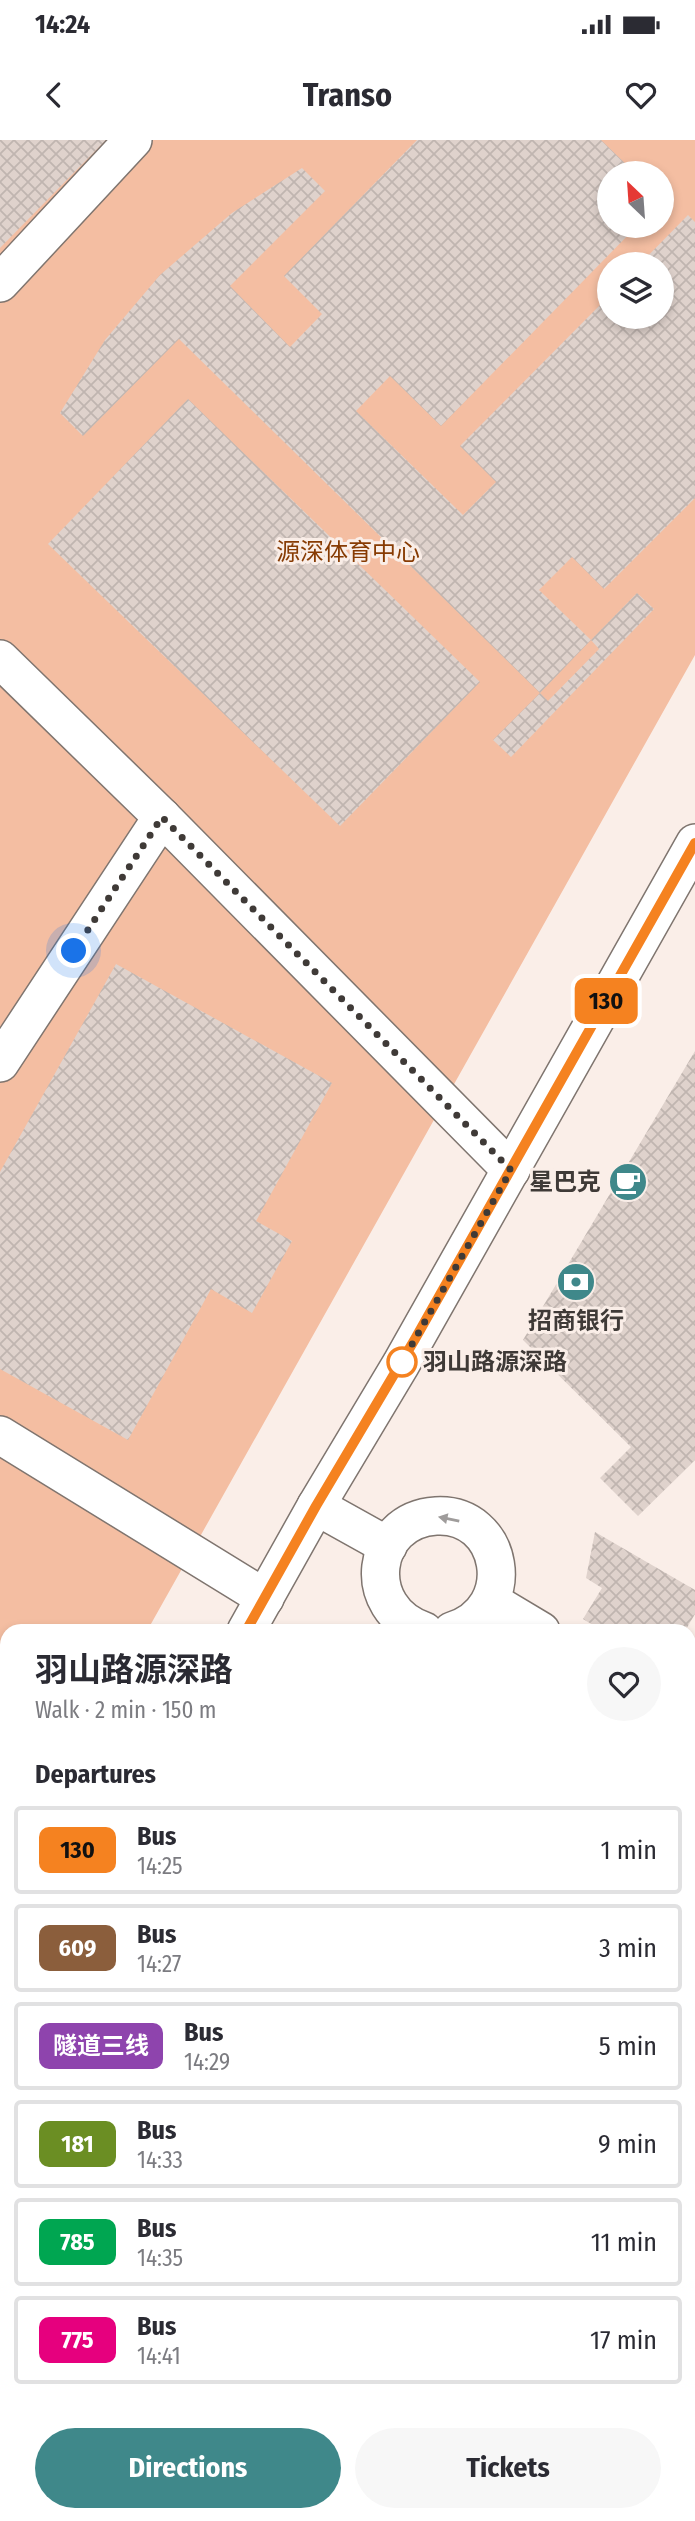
<!DOCTYPE html>
<html lang="en">
<head>
<meta charset="utf-8">
<style>
	:root { --surface:#fff; --page:#f7f7f7; --text:#2b2b33; --muted:#7c7c81; --line:#e1e1e2; --accent:#3f888a }
	body { margin:0; font-family:"Fira Sans Condensed","Noto Sans SC",sans-serif; background:var(--page); color:var(--text); height:100vh; display:flex; flex-direction:column; font-size:26px; white-space:nowrap }
	* { box-sizing:border-box; margin:0 }
	p { font-size:23px; color:var(--muted) }
	.icon { flex:none; width:38px; height:38px; fill:none; stroke:currentColor; stroke-width:2; stroke-linecap:round; stroke-linejoin:round }
	.map { position:relative; flex:1; overflow:hidden }
	.sheet { position:absolute; left:0px; top:1484px; width:696px; height:898px; display:flex; flex-direction:column; background:var(--surface); border-radius:21px 21px 0 0; box-shadow:0 4px 10px #0003 }
	.sheet>* { flex:none }
	.badge { padding:0 14px; border-radius:10px; font-size:24px; line-height:46px }
	.needle { width:46px; rotate:335deg }
	.tools { position:absolute; left:597px; top:21px; display:grid; gap:14px }
	.tools a { display:grid; place-items:center; width:77px; height:77px; border-radius:50%; background:var(--surface); box-shadow:0 4px 10px #0003; font-size:35px }
	.you { position:absolute; width:35px; height:35px; margin:-18px; border:5px solid #fff; border-radius:50%; background:#1a73e8; box-shadow:0 0 0 10px #1a73e833 }
	.map>.badge { position:absolute; translate:-50% -50%; box-shadow:0 0 0 4px #fff }
	h2 { padding:0 35px; font-size:26px; line-height:63px }
	.round { display:grid; place-items:center; flex:none; width:74px; height:74px; border-radius:37px; background:var(--page) }
	.summary { display:flex; align-items:center; justify-content:space-between; height:119px; padding:0 35px }
	h1 { font-size:33px; font-weight:700; line-height:52px }
	.cta { display:flex; gap:14px; margin-top:auto; padding:14px 35px }
	.cta a { flex:1; height:80px; border-radius:42px; background:var(--accent); color:#fff; font-size:28px; font-weight:700; line-height:80px; text-align:center }
	.cta a+a { background:var(--page); color:var(--text) }
	ul { padding:0; list-style:none }
	li { display:flex; align-items:center; gap:21px; height:88px; margin:0 14px 10px; padding:0 21px; border:4px solid var(--line); border-radius:7px }
	li div { flex:1 }
	li b { display:block; font-size:26px }
	li em { font-style:normal }
	li .badge { min-width:77px; font-weight:700; text-align:center }
	.status { display:flex; justify-content:space-between; align-items:center; height:49px; padding:0 35px; background:var(--surface); direction:ltr }
	.status svg { height:19px; fill:currentColor }
	header { display:flex; justify-content:space-between; align-items:center; height:91px; padding:0 35px; background:var(--surface); font-size:32px; font-weight:700 }
	.map>svg:first-child { display:block }
	.park { fill:#f4bea2; fill-rule:evenodd }
	.water { fill:url(#water-waves) }
	.building { fill:url(#building-cross-hatch) }
	.lines { fill:none; stroke-linecap:round; stroke-linejoin:round }
	.minor-casing { stroke:#7f756f; stroke-width:40 }
	.minor { stroke:#fff; stroke-width:37 }
	.oneway { fill:#9f9c9b }
	.line-casing { stroke:#fff; stroke-width:16 }
	.line { stroke:#f58220; stroke-width:10 }
	.walk { stroke:#3f3a37; stroke-width:7; stroke-dasharray:0 12.6 }
	.stop-dot { fill:#fff; stroke:#f58220; stroke-width:3.5 }
	.labels { text-anchor:middle; stroke-width:6; stroke-linejoin:round; paint-order:stroke }
	.park-label { font-size:24px; fill:#873b03; stroke:#faeee8 }
	.poi-label { font-size:24px; font-weight:bold; fill:#3f3a37; stroke:#faeee8; text-anchor:end }
	.stop-label { font-size:24px; font-weight:bold; fill:#3f3a37; stroke:#faeee8; text-anchor:start }
</style>
</head>
<body>
<div class="status"><b>14:24</b><svg viewBox="0 0 49 12"><path d="M0 12V9h3v3zM5 12V6h3v6zM10 12V3h3v9zM15 12V0h3v12zM26 1h20v11H26zM47 4h2v5h-2z"/></svg></div>
<header><svg class="icon" aria-label="back" viewBox="0 0 24 24"><path d="M15 5l-7 7 7 7"/></svg>Transo<svg class="icon" aria-label="heart" viewBox="0 0 24 24"><path d="M12 20l-8-8c-3-5 5-10 8-4 3-6 11-1 8 4z"/></svg></header>
<div class="map">
<svg width="695" height="2381" viewBox="0 0 695 2381">
	<defs>
		<pattern id="water-waves" width="16" height="10" patternUnits="userSpaceOnUse" patternTransform="scale(1.75)"><rect width="16" height="10" fill="#c58767"/><path d="M0 5q4-4 8 0t8 0" fill="none" stroke="#a16f56"/></pattern>
		<pattern id="building-cross-hatch" width="8" height="8" patternUnits="userSpaceOnUse" patternTransform="scale(1.75)"><rect width="8" height="8" fill="#dfd2cc"/><path d="M0 0l8 8M0 8l8-8" fill="none" stroke="#c0b5b0"/></pattern>
	</defs>
	<rect width="100%" height="100%" fill="#faeee8"/>
	<path class="park" d="M0,0H695V515L147,1491H7V1740L0,1753ZM609,33H662V86H609ZM609,124H662V177H609Z"/>
	<polygon class="water" points="690,1743 695,1744 695,1923 690,1932"/>
	<g class="building">
		<polygon points="0,0 106,0 0,108"/>
		<polygon points="417,0 601,0 635,33 609,33 609,86 637,86 441,286 390,236 356,271 463,375 496,342 460,306 609,156 609,177 662,177 662,124 640,124 688,75 695,82 695,358 604,449 572,417 539,450 591,500 540,553 179,199 83,296 60,273 105,200 160,135 232,73 302,28 325,51 230,146 290,207 322,174 284,136"/>
		<polygon points="188,259 480,542 340,686 48,404"/>
		<polygon points="637,453 654,469 511,617 493,600 540,553 548,561 599,509 591,500"/>
		<polygon points="116,824 332,943 256,1081 292,1101 252,1173 211,1149 128,1300 0,1229 0,1032"/>
		<polygon points="695,911 695,1320 638,1376 600,1338 631,1307 523,1200"/>
		<polygon points="595,1392 695,1450 695,1474 685,1491 603,1491 583,1479 602,1448 586,1438"/>
		<polygon points="7,2069 7,2267 0,2260 0,2081"/>
		<polygon points="124,2375 311,2375 305,2381 131,2381"/>
		<polygon points="502,2375 611,2375 605,2381 496,2381"/>
	</g>
	<g class="lines">
		<defs>
			<g id="minor">
				<polyline points="0,143 133,0"/>
				<polyline points="0,519 162,677 511,1030"/>
				<polyline points="0,923 162,677"/>
				<polyline points="0,1295 265,1458"/>
				<polyline points="316,1366 388,1406"/>
				<polyline points="491,1461 541,1491"/>
				<polyline points="246,1491 316,1366 401,1224 695,703"/>
				<path d="M424,1491C359,1469 370,1380 436,1376C503,1372 522,1469 452,1491"/>
				<polyline points="690,1579 695,1583"/>
				<polyline points="690,1628 695,1623"/>
				<polyline points="0,1925 7,1913"/>
				<polyline points="690,2275 695,2280"/>
				<polyline points="690,2334 695,2329"/>
				<polyline points="644,2381 650,2375"/>
			</g>
		</defs>
		<use href="#minor" class="minor-casing"/>
		<use href="#minor" class="minor"/>
	</g>
	<defs><path id="oneway-solid" d="M-6-.8H1V-3.2L6.5 0L1 3.2V.8H-6Z" transform="scale(1.75)"/></defs>
	<use class="oneway" href="#oneway-solid" transform="translate(449 1379) rotate(-168)"/>
	<g class="lines">
		<defs>
			<polyline id="line" points="246,1491 316,1366 415,1199 695,703"/>
		</defs>
		<use href="#line" class="line-casing"/>
		<use href="#line" class="line"/>
		<polyline class="walk" points="74,811 162,677 511,1030 402,1222"/>
	</g>
	<defs>
		<symbol id="cafe-disc" viewBox="-11 -11 22 22"><circle r="9.5" fill="#3f888a" stroke="#faeee8"/><path d="M-5.5-4.5H6V0H3Q3 3.5 0 3.5H-2.5Q-5.5 3.5-5.5 0ZM3-3.2v2h1.7v-2ZM-6 4.5H4V6H-6Z" fill="#fff"/></symbol>
		<symbol id="bank-disc" viewBox="-11 -11 22 22"><circle r="9.5" fill="#3f888a" stroke="#faeee8"/><path d="M-6-4H6V4H-6ZM0-2.3a2.3 2.3 0 1 0 0 4.6a2.3 2.3 0 1 0 0-4.6Z" fill="#fff"/></symbol>
	</defs>
	<g fill-rule="evenodd">
		<use href="#cafe-disc" x="606" y="1020" width="44" height="44"/>
		<use href="#bank-disc" x="554" y="1120" width="44" height="44"/>
	</g>
	<circle class="stop-dot" cx="402" cy="1222" r="14"/>
	<g class="labels">
		<g class="park-label">
			<text x="348" y="420">源深体育中心</text>
		</g>
		<g class="poi-label">
			<text x="601" y="1050">星巴克</text>
			<text x="576" y="1189" text-anchor="middle">招商银行</text>
		</g>
		<g class="stop-label">
			<text x="423" y="1230">羽山路源深路</text>
		</g>
	</g>
</svg>
<div class="tools">
<a><svg class="needle" viewBox="-14 -14 28 28"><path d="M0-13l5 13h-10z" fill="#e53935"/><path d="M0 13l5-13h-10z" fill="#7c7c81"/></svg></a>
<a><svg class="icon" aria-label="layers" viewBox="0 0 24 24"><path d="M12 4l9 5-9 5-9-5zM3 14l9 5 9-5"/></svg></a>
</div>
<div class="you" style="left:74px;top:811px"></div>
<b class="badge" style="left:606px;top:861px;background:#f58220;color:#111">130</b>
<section class="sheet">
<div class="summary"><div><h1>羽山路源深路</h1><p>Walk · 2 min · 150 m</p></div><a class="round"><svg class="icon" aria-label="heart" viewBox="0 0 24 24"><path d="M12 20l-8-8c-3-5 5-10 8-4 3-6 11-1 8 4z"/></svg></a></div>
<h2>Departures</h2>
<ul>
<li><span class="badge" style="background:#f58220;color:#111">130</span><div><b>Bus</b><p>14:25</p></div><em>1 min</em></li>
<li><span class="badge" style="background:#8b5e3c;color:#fff">609</span><div><b>Bus</b><p>14:27</p></div><em>3 min</em></li>
<li><span class="badge" style="background:#8e44ad;color:#fff">隧道三线</span><div><b>Bus</b><p>14:29</p></div><em>5 min</em></li>
<li><span class="badge" style="background:#6b8e23;color:#fff">181</span><div><b>Bus</b><p>14:33</p></div><em>9 min</em></li>
<li><span class="badge" style="background:#00a651;color:#fff">785</span><div><b>Bus</b><p>14:35</p></div><em>11 min</em></li>
<li><span class="badge" style="background:#e6007e;color:#fff">775</span><div><b>Bus</b><p>14:41</p></div><em>17 min</em></li>
</ul>
<div class="cta"><a>Directions</a><a>Tickets</a></div>
</section>
</div>
</body>
</html>
